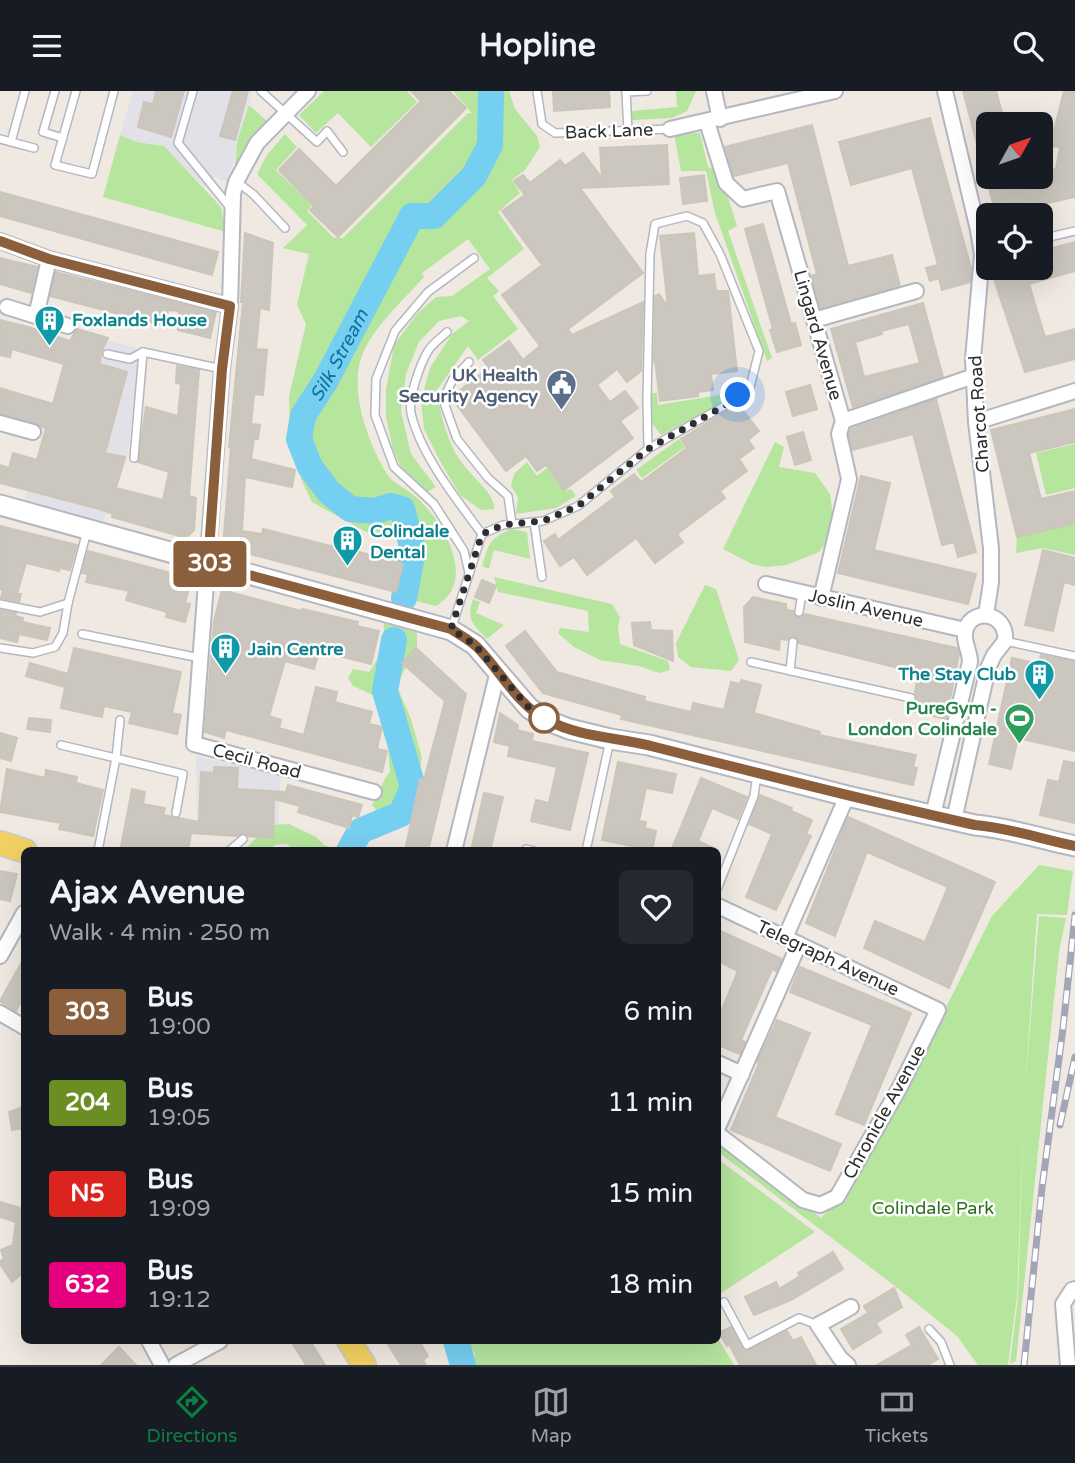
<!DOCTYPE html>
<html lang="en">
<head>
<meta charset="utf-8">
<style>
	:root { --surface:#171b24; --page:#242831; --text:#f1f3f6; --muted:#9ea1a6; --line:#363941; --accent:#0b8043 }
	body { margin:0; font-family:"Varela Round",sans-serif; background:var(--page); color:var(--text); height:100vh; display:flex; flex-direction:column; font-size:26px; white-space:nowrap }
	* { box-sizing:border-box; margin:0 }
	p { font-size:23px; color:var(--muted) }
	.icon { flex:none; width:38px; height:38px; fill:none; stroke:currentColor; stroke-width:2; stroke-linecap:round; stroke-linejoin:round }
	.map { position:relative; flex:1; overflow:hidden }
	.drawer { position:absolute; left:21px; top:756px; width:700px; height:497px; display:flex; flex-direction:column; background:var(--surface); border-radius:10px; box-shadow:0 7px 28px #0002 }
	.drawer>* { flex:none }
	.badge { padding:0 14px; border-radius:5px; font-size:24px; line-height:46px }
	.needle { width:46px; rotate:50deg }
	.controls { position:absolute; left:976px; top:21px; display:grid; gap:14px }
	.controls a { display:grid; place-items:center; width:77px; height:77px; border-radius:10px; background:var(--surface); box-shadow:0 7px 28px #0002; font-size:35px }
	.you { position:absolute; width:35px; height:35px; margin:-18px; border:5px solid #fff; border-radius:50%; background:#1a73e8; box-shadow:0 0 0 10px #1a73e833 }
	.map>.badge { position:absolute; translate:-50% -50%; box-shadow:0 0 0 4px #fff }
	.round { display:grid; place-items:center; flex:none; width:74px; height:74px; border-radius:10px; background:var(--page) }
	.headline { display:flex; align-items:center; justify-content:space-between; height:119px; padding:0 28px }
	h1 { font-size:33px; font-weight:700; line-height:52px }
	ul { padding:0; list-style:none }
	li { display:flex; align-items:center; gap:21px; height:91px; padding:0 28px }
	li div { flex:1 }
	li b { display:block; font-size:26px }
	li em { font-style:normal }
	li .badge { min-width:77px; font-weight:700; text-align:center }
	header { display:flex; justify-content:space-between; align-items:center; height:91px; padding:0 28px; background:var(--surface); font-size:32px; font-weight:700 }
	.tab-bar { display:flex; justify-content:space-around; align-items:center; height:98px; border-top:2px solid var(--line); background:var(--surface); font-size:19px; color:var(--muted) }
	.tab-bar a { display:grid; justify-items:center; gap:4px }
	.tab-bar .selected { color:var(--accent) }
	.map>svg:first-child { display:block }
	.industrial { fill:#e3e1e8 }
	.green { fill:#b6e59e }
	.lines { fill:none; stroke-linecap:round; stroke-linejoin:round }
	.river { stroke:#75cff0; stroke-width:26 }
	.building { fill:#cbc7bf; stroke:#cbc5ba; stroke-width:2; fill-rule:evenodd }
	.lane-casing { stroke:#b4b7c1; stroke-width:10 }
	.street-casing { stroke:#b4b7c1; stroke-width:18 }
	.secondary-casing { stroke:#b4b7c1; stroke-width:23 }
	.primary-casing { stroke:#c9c9c9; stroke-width:26 }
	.lane { stroke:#fff; stroke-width:7 }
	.street { stroke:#fff; stroke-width:14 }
	.secondary { stroke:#fff; stroke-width:19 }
	.primary { stroke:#f2d163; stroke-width:23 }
	.rail-casing { stroke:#a3a6b8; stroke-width:7 }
	.rail { stroke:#fff; stroke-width:4.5; stroke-dasharray:13; stroke-linecap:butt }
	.line-casing { stroke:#fff; stroke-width:16 }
	.line { stroke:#8b5e3c; stroke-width:10 }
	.walk { stroke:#2e2e2e; stroke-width:7; stroke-dasharray:0 12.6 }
	.stop-dot { fill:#fff; stroke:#8b5e3c; stroke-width:3.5 }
	.labels { text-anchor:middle; stroke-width:5; stroke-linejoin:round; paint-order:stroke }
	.street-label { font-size:18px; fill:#2e2e2e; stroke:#fff }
	.culture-label { font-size:18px; font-weight:bold; fill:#0d838f; stroke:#fff; text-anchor:start }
	.service-label { font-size:18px; font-weight:bold; fill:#4e5e75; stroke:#fff; text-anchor:end }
	.leisure-label { font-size:18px; font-weight:bold; fill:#27864d; stroke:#fff; text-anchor:end }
	.park-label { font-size:18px; fill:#2c6e1b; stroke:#fff }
	.water-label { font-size:19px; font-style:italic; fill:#0d6fa3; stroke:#fff }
</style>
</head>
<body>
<header><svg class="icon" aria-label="menu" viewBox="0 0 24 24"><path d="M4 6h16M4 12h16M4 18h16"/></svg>Hopline<svg class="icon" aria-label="search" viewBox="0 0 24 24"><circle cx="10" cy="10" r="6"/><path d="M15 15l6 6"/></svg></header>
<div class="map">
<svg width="1075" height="1274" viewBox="0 0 1075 1274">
	<rect width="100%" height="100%" fill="#efe9e1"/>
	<g class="industrial">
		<polygon points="133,0 252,0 228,91 215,86 204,96 164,55 136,51 120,44"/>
		<polygon points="74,239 141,259 127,367 102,434 21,423"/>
		<polygon points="196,665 258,679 281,675 278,743 197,744"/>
	</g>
	<g class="green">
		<polygon points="324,0 407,0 417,11 371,56 338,22 316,42 299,24"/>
		<path d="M453,0H509L515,18L537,45L540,56L525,79L512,89L520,102L498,121L524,158L487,187L499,200L493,205L518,238L478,269L468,255L437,299C441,324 447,353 463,373C471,385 496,404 494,418L481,419L460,404L440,370L424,338L421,310L430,277L452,243L469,230L461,225L439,230L419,251L406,283L401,320L411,363L436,396L427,401L400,374L393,358L386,326V298L394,254L417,223L436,206L452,205L490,178L468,148L422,182L424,186C403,210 368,240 360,271C351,305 369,354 387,383C393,393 408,398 416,406C443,430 479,490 436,515L409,508L418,454L412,438L393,443H370L312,411L301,388L302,355L290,348L289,305L306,233L297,214L309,163L283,157L307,134L257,83L267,64L285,43L297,56L276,79L312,114L307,120L334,147H343L468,22H472Z"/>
		<polygon points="676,0 696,0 687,20 672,27 632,29 632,20 677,16"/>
		<polygon points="249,14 268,31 234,83 238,47"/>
		<polygon points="700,42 708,76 720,80 737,135 728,140 772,267 767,270 715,122 706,80 681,80 674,43"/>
		<polygon points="120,44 136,51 164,55 221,116 226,141 103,106"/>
		<polygon points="651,302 657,302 658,314 732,302 715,316 661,344 651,331"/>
		<polygon points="679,348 685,356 642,387 636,379"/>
		<polygon points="775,351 784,356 779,376 815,382 830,403 835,439 819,461 787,474 765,476 752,473 723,458"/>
		<polygon points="1075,353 1075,397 1046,404 1036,362"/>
		<polygon points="527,371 537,385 547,377 564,400 571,398 576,405 556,417 516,423 518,406 511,395 514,383"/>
		<polygon points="1075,432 1075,464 1043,457 1016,462 1017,446"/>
		<path d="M511,438L527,441L530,468L494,459L489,478L482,475C488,455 489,447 511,438Z"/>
		<polygon points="494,486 612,513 620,526 618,537 620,553 668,570 670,579 659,582 639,575 600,569 574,556 558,542 560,537 589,541 588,520 498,501"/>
		<polygon points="705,494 716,498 739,569 731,580 691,576 678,566 676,552"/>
		<path d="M473,508L480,511L476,522L504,534L487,548C473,533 466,529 473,508Z"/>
		<path d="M384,532L417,542V558L401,585L398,598L411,628L422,667L413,706L390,721L377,720L372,714C380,703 381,691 390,681L386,633L375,605L353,595L348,587L353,578L369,581C381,566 384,551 384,532Z"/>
		<polygon points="289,733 316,746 324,754 341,759 293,759 287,753 275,754 269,759 243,760 269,734"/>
		<polygon points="1039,774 1073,780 1067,824 1037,823 1025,999 1039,825 1066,827 1059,861 1016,1270 1010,1273 1018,1206 1024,1018 1017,1206 1008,1274 978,1274 957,1245 895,1195 718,1061 718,1050 821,1127 845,1100 913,982 992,825"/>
		<polygon points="718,1068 815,1141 718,1204"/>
		<polygon points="718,1247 734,1274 476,1274 474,1261 467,1250 718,1250"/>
	</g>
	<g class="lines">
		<g class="river">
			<path id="s1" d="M404,507L413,459L402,418L391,415L375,420L350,418L329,401L310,376L299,348L303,325L326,289L412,125H434L474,85L490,54L491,0"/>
			<polyline points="349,760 360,740 401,723 413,696 385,600 394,549"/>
			<polyline points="456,1250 463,1274"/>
		</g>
	</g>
	<g class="building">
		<polygon points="156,0 184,0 171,46 138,36 144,11 153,13"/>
		<polygon points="233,0 248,0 235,49 220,45"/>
		<polygon points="411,0 449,0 466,17 338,146 310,119 314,115 279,79 299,58 336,95 421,10"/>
		<polygon points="553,0 609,0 610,16 554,20"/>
		<polygon points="963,0 996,0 1005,33 989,33 989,83 985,83"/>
		<polygon points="1064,0 1075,0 1075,106 996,123 986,86 1041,86 1041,80 1056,78 1060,56 1050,55"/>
		<polygon points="930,27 971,177 970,191 942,199 939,187 930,190 926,177 938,174 912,77 851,94 839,51"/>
		<polygon points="812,34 848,175 892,164 900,195 821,217 811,185 817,183 788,72 734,85 725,56"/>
		<polygon points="667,54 669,93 580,97 643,182 568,238 572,244 643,211 641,280 627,291 617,278 597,294 610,311 625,300 638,317 620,330 633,347 564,399 546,374 537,380 526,365 506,380 451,306 489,277 483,269 509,250 523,269 540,255 502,204 542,174 502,120 525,104 514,90 523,84 530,92 560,69 565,75 583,62 602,87 600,57"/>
		<polygon points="704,84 707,110 683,113 680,87"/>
		<polygon points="0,101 218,161 212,184 0,125"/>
		<polygon points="763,133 791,233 795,232 801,254 777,261 770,239 773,238 745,138"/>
		<polygon points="245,142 273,152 269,219 260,217 256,258 267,259 263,304 254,303 251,333 260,334 258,348 254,348 251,368 295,379 292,396 245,386 242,440 262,443 263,438 331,455 334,454 403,473 396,501 223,456 231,356 229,356 243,211 241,211"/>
		<polygon points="694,142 698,185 714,183 716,200 728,200 737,280 711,283 713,299 698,301 698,305 660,310 655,269 654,270 655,205 659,203 668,216 660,145"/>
		<polygon points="1075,151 1075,180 1029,193 1045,246 1075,238 1075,268 1025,281 993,185 990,186 991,177 1041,177 1041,160"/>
		<polygon points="0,167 37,176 31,202 0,193"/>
		<polygon points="56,181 216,221 210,247 178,239 179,220 168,219 165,235 50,205"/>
		<path d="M923,212L943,286L853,316L831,238ZM909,233L920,272L864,286L855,251L882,243L881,240Z"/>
		<polygon points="0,229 28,236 70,250 77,238 108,247 101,261 100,273 127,281 105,362 125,366 116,397 163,409 169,381 138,371 146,316 178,325 181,293 176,292 177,275 199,279 189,405 196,407 194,439 186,447 112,426 113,423 99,418 0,392 0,374 9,377 13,362 37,369 46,337 0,323 0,297 53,313 64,273 12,258 10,266 0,264"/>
		<polygon points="810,294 817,318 793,325 786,301"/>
		<polygon points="936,308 976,461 958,466 954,451 942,454 913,343 852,359 849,343 851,338"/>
		<polygon points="738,313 759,340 748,349 754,357 739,368 747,380 720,400 725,407 677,443 683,451 655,472 636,447 587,484 574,466 560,475 544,450 555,443 558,449 615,406 611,400 634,383 641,391 687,357 681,348"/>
		<polygon points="1075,318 1075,351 1029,362 1041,408 1075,400 1075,432 1017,446 991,339"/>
		<polygon points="803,341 811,369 795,374 787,346"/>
		<polygon points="861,385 890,392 874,459 976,483 968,513 838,482"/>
		<polygon points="0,435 77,454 70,479 59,477 59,480 26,472 17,503 21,503 19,511 1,507 3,499 0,498"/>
		<polygon points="1043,459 1075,467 1075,494 1064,491 1053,540 1025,534"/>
		<polygon points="88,460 186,486 185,492 190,493 185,512 190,513 185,531 166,526 167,521 126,509 129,500 86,491 88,483 82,482"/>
		<polygon points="482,489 496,495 489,512 475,506"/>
		<polygon points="222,499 301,520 302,518 358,531 357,535 379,540 371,573 319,560 314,578 285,570 269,625 281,629 279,637 304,644 316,596 337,601 335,611 372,621 369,633 382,636 377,658 387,660 382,681 226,639 224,647 205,641 214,530"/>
		<polygon points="753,506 786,513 786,519 793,520 797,527 805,523 957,557 959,563 946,628 912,620 913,613 917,608 915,602 918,582 799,552 794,545 787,549 780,548 779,559 745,551 744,516"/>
		<polygon points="0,519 16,522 15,525 23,527 22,531 50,537 47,549 19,543 17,551 0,547"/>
		<polygon points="650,531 651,539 672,540 673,570 634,554 632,532"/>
		<polygon points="525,540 557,581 645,606 644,610 691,621 693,612 724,619 731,591 740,593 741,589 761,594 754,622 820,641 819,644 916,664 913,676 917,677 913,694 621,628 622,624 543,602 506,555"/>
		<polygon points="74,557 181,581 172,622 181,624 177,643 129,632 132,621 104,615 102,626 61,617 65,596 26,585 30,572 68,583"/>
		<polygon points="416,557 466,603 428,760 405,760 420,688 424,689 445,610 402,572"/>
		<polygon points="1041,564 1075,571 1075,660 1018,647 1011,678 989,673 1012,567 1039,573"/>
		<polygon points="500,622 518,634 517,639 533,643 532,650 588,662 570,739 531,730 536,709 549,712 557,676 508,665 510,655 494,651"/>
		<polygon points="29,627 51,629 50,641 27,638"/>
		<polygon points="0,642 17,647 11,670 0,667"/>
		<polygon points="1064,670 1075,672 1075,732 1040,724 1048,689 1059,691"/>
		<polygon points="618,671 676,683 672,702 646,697 639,730 646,731 645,737 656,740 652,759 602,749"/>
		<polygon points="214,676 238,677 237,698 286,701 288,694 362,714 358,726 352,724 349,737 298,721 300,715 274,708 273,747 248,745 243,742 237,745 191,742 188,760 140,760 121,756 132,698 145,701 143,713 165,717 163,724 199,731 201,681 214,682"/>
		<polygon points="7,678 45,687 46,679 77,686 76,692 103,699 93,745 59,738 61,732 0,721"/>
		<polygon points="701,687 747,706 738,728 712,717 698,750 719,760 671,760"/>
		<polygon points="484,702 503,706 490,760 471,760"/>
		<polygon points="760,704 792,717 791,720 812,729 806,743 811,745 776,819 746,806 772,743 749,733"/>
		<polygon points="848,726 995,791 949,897 864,857 875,830 925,851 948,796 867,761 835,845 806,832"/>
		<polygon points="0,780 17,783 10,810 0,808"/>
		<polygon points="718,839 782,868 776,880 772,878 741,949 745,951 740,963 718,954 718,928 738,880 718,870"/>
		<polygon points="24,867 24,904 16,920 0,910"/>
		<polygon points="800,876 911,922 864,1034 836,1023 872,934 790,901"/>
		<polygon points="777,929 810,942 775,1026 841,1053 830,1080 731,1039 759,972 757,971"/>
		<polygon points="24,1016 24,1037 12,1039 9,1021"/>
		<polygon points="0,1111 24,1118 24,1181 12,1191 0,1173 0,1170 4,1168 1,1159 13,1154 16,1131 0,1126"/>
		<polygon points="833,1161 843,1178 791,1209 754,1224 745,1206 776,1191 779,1198 800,1185 798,1182"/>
		<polygon points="894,1197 902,1216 876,1232 881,1241 853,1258 841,1238 868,1222 864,1215"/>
		<polygon points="731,1236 742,1257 746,1260 787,1240 793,1250 801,1246 816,1274 740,1274 729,1253 727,1255 719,1242"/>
		<polygon points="919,1236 938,1268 927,1274 877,1274 912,1254 906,1244"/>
		<polygon points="291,1250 310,1250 325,1274 306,1274"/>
		<polygon points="386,1250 419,1250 428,1265 423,1269 426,1274 401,1274"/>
		<polygon points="119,1256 136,1274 101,1274"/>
	</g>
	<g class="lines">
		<defs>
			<g id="lane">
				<polyline points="55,0 43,41 63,47"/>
				<polyline points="76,0 55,74 92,83 114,0"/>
				<polyline points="193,0 178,52 232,119"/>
				<polyline points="261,0 317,51 327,40 343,61"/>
				<polyline points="537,0 542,33 555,42 670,38"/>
				<polyline points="628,40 626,1 647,0"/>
				<polyline points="0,48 34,57"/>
				<polyline points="11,51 25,0"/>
				<polyline points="237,91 253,103 285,137"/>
				<polyline points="1041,148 1075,140"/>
				<path d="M447,241C441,247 432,253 428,260C420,273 408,308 411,322C420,363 457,409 482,443"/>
				<polyline points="107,263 130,268 143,261 222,278"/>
				<polyline points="469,271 453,288 443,309 457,348 488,387 508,405 512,433"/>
				<polyline points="134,367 143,261"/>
				<polyline points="534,431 542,486"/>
				<polyline points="469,482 464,460 434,413 394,376 375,324 376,288 395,240 428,201 474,167"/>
				<polyline points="0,513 40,521 68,512"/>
				<polyline points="799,521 802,502"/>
				<polyline points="451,539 482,443 503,434 543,430 578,415 648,358 647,308 650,163 655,133 687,125 703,132 720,163 759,260 750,296 726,314 648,358"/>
				<polyline points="82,543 200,567"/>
				<polyline points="1005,550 1075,565"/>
				<polyline points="0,557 33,562 55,556 63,542 68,512 87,440"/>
				<polyline points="751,571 911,607"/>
				<polyline points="790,580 793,551"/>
				<polyline points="61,654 183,683 176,722"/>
				<polyline points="526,758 534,760"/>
				<polyline points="98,760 116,667 120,629"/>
				<polyline points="229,760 243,748"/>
				<polyline points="586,760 610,649"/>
				<polyline points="718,796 754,705 757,683"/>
				<polyline points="724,1211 747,1254 799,1227 818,1234"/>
				<polyline points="929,1238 941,1251 950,1274"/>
			</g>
			<g id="street">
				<polyline points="308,0 257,52 236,91 233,103 230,215 222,278 194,653 374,701"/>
				<polyline points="714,0 720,28"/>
				<polyline points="945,0 978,139 982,164 973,268 976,331 991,457 991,491 986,524"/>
				<polyline points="707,31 726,92 743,108 777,100 843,330 839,343 849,388 821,507"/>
				<polyline points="670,38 835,0"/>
				<polyline points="0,150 49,168 230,215"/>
				<polyline points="7,216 68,235"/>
				<polyline points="36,225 49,168"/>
				<polyline points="814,229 916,200"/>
				<polyline points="843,330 974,285"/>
				<polyline points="976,331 1075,300"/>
				<polyline points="0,332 33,341"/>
				<polyline points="766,493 965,539"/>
				<path d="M933,724L970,571C970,561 964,552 965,543C967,516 1008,519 1005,550L994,564L988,577L954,729"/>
				<polyline points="454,760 498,580"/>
				<polyline points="718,815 938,919 900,996 837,1106 820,1114 803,1109 718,1043"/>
				<polyline points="785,847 847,705"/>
				<polyline points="0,865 24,822"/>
				<polyline points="0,922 24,936"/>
				<polyline points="718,972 742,983"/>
				<polyline points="718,1036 799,853"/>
				<polyline points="149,1250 162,1274"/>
				<polyline points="176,1274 220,1250"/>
				<polyline points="848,1274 840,1267 818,1234 851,1216"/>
				<polyline points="1068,1274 1063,1213 1072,1199 1075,1198"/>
			</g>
			<path id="secondary" d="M0,414L451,539L475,554L529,617L546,629L569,638L610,648L649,654L847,705L975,734C1010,737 1041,748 1075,755"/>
			<g id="primary">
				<polyline points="0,752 25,760"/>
				<polyline points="349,1250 364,1274"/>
			</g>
		</defs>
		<use href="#lane" class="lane-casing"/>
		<use href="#street" class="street-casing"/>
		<use href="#secondary" class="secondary-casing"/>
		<use href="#primary" class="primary-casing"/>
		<use href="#lane" class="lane"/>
		<use href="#street" class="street"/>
		<use href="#secondary" class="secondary"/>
		<use href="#primary" class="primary"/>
		<defs>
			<g id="rail">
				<polyline points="1060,1034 1075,966"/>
				<polyline points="1024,1274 1042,1097 1063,937 1075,824"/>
			</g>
		</defs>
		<use href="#rail" class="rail-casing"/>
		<use href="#rail" class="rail"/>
	</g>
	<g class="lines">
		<defs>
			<path id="line" d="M0,150L49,168L230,215L222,278L208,473L451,538C460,544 470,549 477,556C500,579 517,614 547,629C581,647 619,646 655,656C761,683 868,710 975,734C1010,737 1041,748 1075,755"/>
		</defs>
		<use href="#line" class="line-casing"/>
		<use href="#line" class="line"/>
		<polyline class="walk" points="544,627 546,629 529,617 475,554 451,538 482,443 503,434 543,430 578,415 648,358 726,314 738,304"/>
	</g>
	<defs>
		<symbol id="building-pin" viewBox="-11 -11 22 30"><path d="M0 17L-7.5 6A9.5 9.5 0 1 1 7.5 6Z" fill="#0f9aa8" stroke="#fff"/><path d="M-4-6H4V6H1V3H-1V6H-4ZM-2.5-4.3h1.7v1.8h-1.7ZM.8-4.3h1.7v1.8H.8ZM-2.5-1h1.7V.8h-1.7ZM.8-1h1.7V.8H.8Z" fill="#fff"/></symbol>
		<symbol id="civic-pin" viewBox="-11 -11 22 30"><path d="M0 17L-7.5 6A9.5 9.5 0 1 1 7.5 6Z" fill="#5c6f8a" stroke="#fff"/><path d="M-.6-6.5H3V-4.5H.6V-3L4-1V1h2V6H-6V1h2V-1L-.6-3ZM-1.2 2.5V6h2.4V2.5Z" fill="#fff"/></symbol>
		<symbol id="stadium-pin" viewBox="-11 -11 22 30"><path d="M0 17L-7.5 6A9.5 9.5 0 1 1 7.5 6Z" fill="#2e9e5b" stroke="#fff"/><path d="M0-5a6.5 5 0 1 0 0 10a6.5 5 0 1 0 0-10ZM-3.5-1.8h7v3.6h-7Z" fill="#fff"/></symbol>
	</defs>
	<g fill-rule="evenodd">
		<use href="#building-pin" x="32" y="212" width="35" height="47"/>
		<use href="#civic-pin" x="544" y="276" width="35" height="47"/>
		<use href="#building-pin" x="330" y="432" width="35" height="47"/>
		<use href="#building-pin" x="208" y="540" width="35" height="47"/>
		<use href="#building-pin" x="1022" y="566" width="35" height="47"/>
		<use href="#stadium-pin" x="1002" y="610" width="35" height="47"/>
	</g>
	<circle class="stop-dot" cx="544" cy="627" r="14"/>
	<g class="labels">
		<g class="street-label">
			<text transform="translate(609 40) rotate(-2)" y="6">Back Lane</text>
			<text transform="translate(818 244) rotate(74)" y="6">Lingard Avenue</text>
			<text transform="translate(979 323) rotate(-94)" y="6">Charcot Road</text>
			<text transform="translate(866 517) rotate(13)" y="6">Joslin Avenue</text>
			<text transform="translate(257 670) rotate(15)" y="6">Cecil Road</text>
			<text transform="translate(828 867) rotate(25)" y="6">Telegraph Avenue</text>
			<text transform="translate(884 1021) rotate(-61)" y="6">Chronicle Avenue</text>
		</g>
		<g class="culture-label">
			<text x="72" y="235">Foxlands House</text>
			<text x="370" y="446">Colindale<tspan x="370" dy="21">Dental</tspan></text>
			<text x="248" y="564">Jain Centre</text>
			<text x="1016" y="589" text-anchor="end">The Stay Club</text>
		</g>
		<g class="service-label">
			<text x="538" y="290">UK Health<tspan x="538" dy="21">Security Agency</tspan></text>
		</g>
		<g class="leisure-label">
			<text x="997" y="623">PureGym -<tspan x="997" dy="21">London Colindale</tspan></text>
		</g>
		<g class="park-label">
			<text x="933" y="1123">Colindale Park</text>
		</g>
		<g class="water-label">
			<text dy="7" stroke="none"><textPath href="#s1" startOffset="327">Silk Stream</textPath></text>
		</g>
	</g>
</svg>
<div class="controls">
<a><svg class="needle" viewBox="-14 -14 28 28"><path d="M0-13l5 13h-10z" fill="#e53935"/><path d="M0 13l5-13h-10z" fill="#9ea1a6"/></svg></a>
<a><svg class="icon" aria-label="locate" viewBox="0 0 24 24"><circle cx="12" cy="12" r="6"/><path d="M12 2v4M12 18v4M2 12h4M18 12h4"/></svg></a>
</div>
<div class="you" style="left:738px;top:304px"></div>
<b class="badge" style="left:210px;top:473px;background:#8b5e3c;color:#fff">303</b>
<section class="drawer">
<div class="headline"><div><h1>Ajax Avenue</h1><p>Walk · 4 min · 250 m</p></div><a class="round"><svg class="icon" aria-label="heart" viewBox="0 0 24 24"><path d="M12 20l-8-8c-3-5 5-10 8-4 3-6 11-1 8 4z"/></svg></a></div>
<ul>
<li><span class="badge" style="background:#8b5e3c;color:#fff">303</span><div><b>Bus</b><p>19:00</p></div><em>6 min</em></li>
<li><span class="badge" style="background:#6b8e23;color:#fff">204</span><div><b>Bus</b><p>19:05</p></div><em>11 min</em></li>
<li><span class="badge" style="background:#dc241f;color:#fff">N5</span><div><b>Bus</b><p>19:09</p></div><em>15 min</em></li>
<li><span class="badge" style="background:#e6007e;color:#fff">632</span><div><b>Bus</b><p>19:12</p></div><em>18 min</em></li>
</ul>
</section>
</div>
<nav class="tab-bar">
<a class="selected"><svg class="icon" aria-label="directions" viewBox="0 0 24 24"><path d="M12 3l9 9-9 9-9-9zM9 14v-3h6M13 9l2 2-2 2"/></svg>Directions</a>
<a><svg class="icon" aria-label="map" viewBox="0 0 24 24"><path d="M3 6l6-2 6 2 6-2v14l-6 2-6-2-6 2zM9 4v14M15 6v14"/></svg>Map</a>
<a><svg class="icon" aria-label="tickets" viewBox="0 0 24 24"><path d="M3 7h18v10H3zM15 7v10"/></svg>Tickets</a>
</nav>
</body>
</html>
